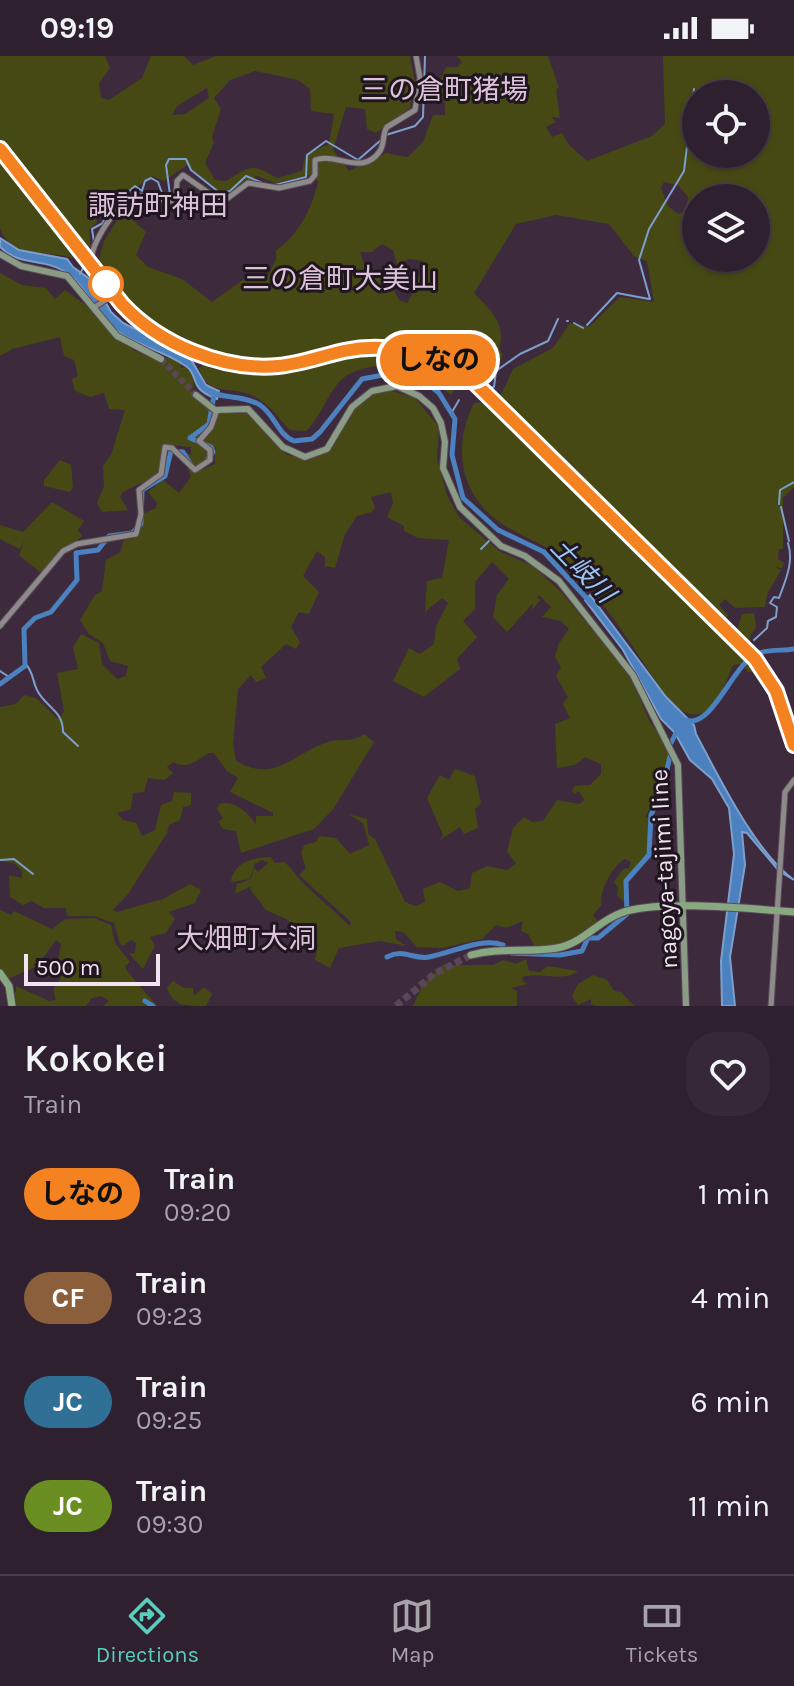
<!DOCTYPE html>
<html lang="en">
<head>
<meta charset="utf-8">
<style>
	:root { --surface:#2e202e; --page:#362836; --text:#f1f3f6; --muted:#a7a3aa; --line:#493e4a; --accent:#59cebf }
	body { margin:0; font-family:Karla,"Noto Sans JP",sans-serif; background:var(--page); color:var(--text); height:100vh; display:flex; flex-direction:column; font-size:30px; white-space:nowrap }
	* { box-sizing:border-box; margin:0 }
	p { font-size:26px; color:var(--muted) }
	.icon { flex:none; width:44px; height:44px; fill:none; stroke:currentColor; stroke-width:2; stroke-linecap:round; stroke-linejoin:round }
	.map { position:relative; height:950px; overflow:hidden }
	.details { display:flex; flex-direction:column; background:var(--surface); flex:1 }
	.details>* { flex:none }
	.badge { padding:0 16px; border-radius:26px; font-size:28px; line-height:52px }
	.fabs { position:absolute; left:682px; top:24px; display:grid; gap:16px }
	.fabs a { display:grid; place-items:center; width:88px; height:88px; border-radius:50%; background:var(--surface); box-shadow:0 2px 6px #0004,0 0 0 2px var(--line); font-size:40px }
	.scale { position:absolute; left:24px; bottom:20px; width:136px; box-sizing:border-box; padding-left:8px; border:4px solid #f2e4f0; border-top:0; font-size:22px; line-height:28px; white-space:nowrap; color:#f2e4f0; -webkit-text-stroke:6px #20161f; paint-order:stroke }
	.map>.badge { position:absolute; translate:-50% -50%; box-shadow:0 0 0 4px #fff }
	.round { display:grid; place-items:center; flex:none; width:84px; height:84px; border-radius:32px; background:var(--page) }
	.head { display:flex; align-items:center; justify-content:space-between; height:136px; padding:0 24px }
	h1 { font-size:38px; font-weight:600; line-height:60px }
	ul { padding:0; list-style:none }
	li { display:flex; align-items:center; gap:24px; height:104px; padding:0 24px }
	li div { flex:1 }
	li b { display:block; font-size:30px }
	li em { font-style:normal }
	li .badge { min-width:88px; font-weight:700; text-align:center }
	.status { display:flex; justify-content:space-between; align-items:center; height:56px; padding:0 40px; background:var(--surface); direction:ltr }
	.status svg { height:22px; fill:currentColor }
	.tab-bar { display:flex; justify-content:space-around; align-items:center; height:112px; border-top:2px solid var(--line); background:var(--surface); font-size:22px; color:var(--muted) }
	.tab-bar a { display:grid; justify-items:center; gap:4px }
	.tab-bar .on { color:var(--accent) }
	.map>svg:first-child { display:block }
	.green { fill:#474914; fill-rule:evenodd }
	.water { fill:#4b81be; stroke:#7d9fcd; stroke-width:2 }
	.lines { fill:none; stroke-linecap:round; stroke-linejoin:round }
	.stream { stroke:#7d9fcd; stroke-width:2 }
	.river { stroke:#4b81be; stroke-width:5 }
	.primary-tunnel { stroke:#594658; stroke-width:6; stroke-dasharray:6 3; stroke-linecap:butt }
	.trunk-tunnel { stroke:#594658; stroke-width:7; stroke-dasharray:7 3.5; stroke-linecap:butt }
	.secondary-casing { stroke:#5a4959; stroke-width:7 }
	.primary-casing { stroke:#5a4959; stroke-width:8 }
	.trunk-casing { stroke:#5a4959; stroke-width:9 }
	.secondary { stroke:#8d8a8a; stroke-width:5 }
	.primary { stroke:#8a9c85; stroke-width:6 }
	.trunk { stroke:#88a882; stroke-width:7 }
	.rail { stroke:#ad9dac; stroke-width:2; stroke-dasharray:16 8; stroke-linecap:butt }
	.line-casing { stroke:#fff; stroke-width:18 }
	.line { stroke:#f58220; stroke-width:12 }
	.stop-dot { fill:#fff; stroke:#f58220; stroke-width:4 }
	.labels { text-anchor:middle; stroke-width:6; stroke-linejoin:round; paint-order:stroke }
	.street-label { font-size:24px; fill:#f2e4f0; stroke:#20161f }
	.water-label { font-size:26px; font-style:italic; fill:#9bc6f8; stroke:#20161f }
	.quarter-label { font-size:28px; fill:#ddc2da; stroke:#20161f }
</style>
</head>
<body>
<div class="status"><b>09:19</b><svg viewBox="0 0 49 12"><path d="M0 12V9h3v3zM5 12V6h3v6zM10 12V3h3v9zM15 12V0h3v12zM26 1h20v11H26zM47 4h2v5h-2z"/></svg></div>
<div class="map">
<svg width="794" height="950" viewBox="0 0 794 950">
	<rect width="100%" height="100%" fill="#3e2a3d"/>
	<g class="green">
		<path d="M0,0H105L110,12L99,27L101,42L109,44L142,22L151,0H184L193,9L216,0H410L415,26L410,52L376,77L367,73L365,53L346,51L333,94L349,115L386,97L408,101L423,86L433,59H445V47L435,36L446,11H458L462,6L457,0H548L559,32L556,33L560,62L551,61L556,66L546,71L552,81L562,77L569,89L587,105L652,80L665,68L663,0H794V431L783,442V493H779L778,503L784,507L782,512L774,511L781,514L767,538L765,551L735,552L725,543L719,549L728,559L717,579L721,581L725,576L736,577L742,558L754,557L756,571L750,580V589L743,595L753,606L750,610L756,617L748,616L742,608L733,609C720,643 702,682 666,641C637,597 605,545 567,507C550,490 529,484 509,472C460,445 451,392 474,347L489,346L502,337L513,313L553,292L570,267L589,271L620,241L654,246L647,205L634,200L609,168L556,159L516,168L474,237C490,254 507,268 499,293L503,299L489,328C474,328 461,319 451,339C439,329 428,317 412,311C395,304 354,311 341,324C327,338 321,361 306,375L290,374C276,360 273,351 255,341C234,328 207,343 199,312L204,308L202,295L193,291L190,285C176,277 157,272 144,264C123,249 117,222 98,206L104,185L123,155L146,176L136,199L148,211L182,223L212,246L250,219L268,220L276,203V194C298,180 313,151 318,125L310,119L275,127L257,120L229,136L221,137L187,109L164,125L152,120L133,134L113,136L101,142L96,168L89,173L91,194L81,199L82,205C56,192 11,206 0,172ZM255,15L298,24L310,33L311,55L334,58L329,88L306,98L302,115L277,122C250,106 250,111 226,125L215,124L205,107L214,86L212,81L221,53L214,42L230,24ZM207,32L209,42L185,58L172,59L177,50ZM696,38H756V98H696ZM664,126L678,129L688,141L686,155L678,158L668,150L661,132ZM696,142H756V202H696ZM382,188L393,194L397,208L408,203L423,205L415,234L407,247L399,244L385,218L367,217L360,196H372Z"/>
		<path d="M0,217L22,229L46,232L55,243L65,234L94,255L133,294L162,306L159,299L181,306V312L184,311L192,317L194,331L191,335L211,355L206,369L203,368L208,372L197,386L207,393L208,402L195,411L183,395L191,399V391L166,389C157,431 153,418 122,437L120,441L128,454L102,456L97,447L104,430L103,410L111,399L125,354L109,353L104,337L90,341L75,335L72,323L78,320L74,304L64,300L60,281L12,293L0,300Z"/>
		<path d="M382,332L415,342L439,371L437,403L447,439L459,461L499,495L533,510L563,538L630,620L650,666L670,693L661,732L645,761L649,762L648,800L626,825L627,849L617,839L618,831L614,826L623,813L629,812L631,806L625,803C614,808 598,836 602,848L593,859L599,867L561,890L534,889L528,878L521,875L523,865L506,872L496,869L482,883L442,892L417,891L403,876L395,875L396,883L406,890L380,885L339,892L330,912L315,904L318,889L286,863L266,854L250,833L251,830L235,838L237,828L251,823L254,812L258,816L268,807L262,804L255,808L256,804L250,823L231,826C233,806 255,801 270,801L275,807L285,806L304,828L350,870L351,866L299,819L306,812L301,797L304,789L316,786L319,780L336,782L350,798L369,789L363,767L348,758L367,763L368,778L375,783L405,846L415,850L425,846L423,833L440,826L458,835L470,832L472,817L487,810L508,814L516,807L507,796L513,772L524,761L532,766L543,765L557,744L580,748L584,744L579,735L582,733L574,738L572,734L575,730L590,729L601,718V708L585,701L575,709L557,712L555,668L570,662L563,648L568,641L556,620L561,611L555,601L559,587L569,573L561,565L542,561L551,551L539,539L537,543H541L532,554L533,547L507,576L493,561L497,539L509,523L492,506L475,526V553L463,565L477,581L457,603L460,613L424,641L393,625L409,592L420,598L434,588L436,570L448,547L442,542L425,556L427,525L442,522L449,484L418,482L404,475V470L387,461L393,447L391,436L371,441L375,451L372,456L357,460L345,478L335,512L325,510V501L317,495L303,520L319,536L309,558L299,556L291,571L300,586L296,593L286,588L261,611L266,622L256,626L251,619L238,633L233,688L236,705C276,728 293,697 328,686C341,682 353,687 364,678L374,686L334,752L314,773L241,797L236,775L223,773L218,766L223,762L217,753L219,748C234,743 249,757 256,769V760H273V757L230,736L238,722L227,715L214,697H208C198,704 187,714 173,706L167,711L173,717L165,724L148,722L144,736L133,737L131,753L117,757L123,764L136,767L142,780L155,774L161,749L172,745L174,736L191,737V749L183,751L180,764L169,769L167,777L128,838L113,854L117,856L163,843L190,828L201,834L195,847L169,856L175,863L166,877L150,881L155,890L143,913L129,898L135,897L136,887L131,884L123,890L120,888L114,867L94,860H67L66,852H44L32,845L23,849L10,841L9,819L22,822V815L14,807L0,805V651L16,648L24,639L36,642L58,663L64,655L57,617L78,613L73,591L81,578L99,587L102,608L117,623L126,620L128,610L110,605L103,587L89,578L80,564L95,539L102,535L106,504L120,496L124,484L136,481L145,457L156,452L157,447L148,436L163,424L179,437L191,421L186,408L197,416L215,408L214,391L201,385L217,357L244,353L287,399L308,403L327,395L356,349Z"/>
		<polygon points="60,404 71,409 73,431 70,436 44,430 44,424"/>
		<polygon points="52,446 84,465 78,474 82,480 40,516 19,499 25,484 20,493 0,483 0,469 23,476"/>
		<polygon points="455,713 475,720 481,747 475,753 478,772 464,778 460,771 440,784 443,779 427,742 440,719 449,724"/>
		<polygon points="0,854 11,859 14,855 52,873 65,863 94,862 111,869 115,887 130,906 125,910 127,915 157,950 103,950 109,945 101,940 92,942 86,950 9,950 9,940 16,936 16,930 49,945 56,944 53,934 64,916 58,904 61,888 56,884 37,910 8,923 0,915"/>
		<path d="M526,903L529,915L540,916L548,910L578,915C563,927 540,915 523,921L522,925L528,928L511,932L517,935V950H413L423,928L443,909H493L503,904L516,908Z"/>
		<polygon points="593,919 607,924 614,935 621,936 634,950 596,950 591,948 591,943 578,949 572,940 578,928"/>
		<path d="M173,925L184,932H193L194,940L204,931L212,938L206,950C186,950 172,950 167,931Z"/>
	</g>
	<g class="water">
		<path d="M0,182L19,194L67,203L73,211L94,226L111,256L123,267L189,300L206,329L219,335L217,343C187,332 200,321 187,311C166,295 135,290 113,272C95,257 88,234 71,220C44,199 23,213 0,191Z"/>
		<path d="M590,539L666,641L694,669L696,678C719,721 755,796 794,824L779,815L747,777L742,776L745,809L730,901L735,950H722L721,905L734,798L729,752L712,723L690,704L675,677L661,663L623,594L585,544Z"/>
	</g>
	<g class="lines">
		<g class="stream">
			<polyline points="386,79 415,70 423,61 425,0"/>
			<polyline points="275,129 306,121 307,99 326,85 358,104 381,84"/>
			<polyline points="94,186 92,173 103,167 107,153 115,146 115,137 127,137 135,130 142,135 145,125 151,122 158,126 162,137 170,139 166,109 169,103 186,103 191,114 220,137 230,135 246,120 265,128"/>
			<polyline points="80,218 89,200"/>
			<polyline points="650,243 639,204 649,173 684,115 694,33"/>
			<polyline points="567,265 568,265"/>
			<polyline points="574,267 583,272"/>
			<polyline points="587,269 617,237 649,243"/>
			<polyline points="479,335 494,331 496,315 520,298 548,285 558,263"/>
			<polyline points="452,356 459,344"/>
			<polyline points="779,448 780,434 794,426"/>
			<polyline points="781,451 789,485"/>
			<polyline points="481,493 491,483"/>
			<path d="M754,584L767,572L768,565L776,561L777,551L770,547L774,541L779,542C786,523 794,506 788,487"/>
			<polyline points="751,594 752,601"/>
			<path d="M25,607C34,617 32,624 37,634C46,652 63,654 63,676L78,690"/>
			<polyline points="0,615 9,621"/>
			<polyline points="0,804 14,803 33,818"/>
		</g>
		<g class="river">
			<path d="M211,337C227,342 245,340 260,349C275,359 278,379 294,385L312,383L320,376L362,323L404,315L420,321L439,337L455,363L452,399L463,442L498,474L544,496L591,547"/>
			<polyline points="208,403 213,396 211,391 190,382 209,368 214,339"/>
			<polyline points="0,628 25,610 24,573 35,562 51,556 77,524 76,497 98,494 109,480 132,477 141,468 142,434 165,420 171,395 183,396 191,409"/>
			<path d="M686,664C711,674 733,609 756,598C767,593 782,595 794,593"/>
			<polyline points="671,687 677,675"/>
			<polyline points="511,897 560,899 582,895 588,882 598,882 627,858 626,825 649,799 651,759 663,731 671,696"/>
			<path d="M387,901C404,892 413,904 429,901C452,897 481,881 503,889"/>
			<polyline points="145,945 153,950"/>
		</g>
		<polyline class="primary-tunnel" points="161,303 196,339"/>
		<polyline class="trunk-tunnel" points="396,950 434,918 471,899"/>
		<defs>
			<g id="secondary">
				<path d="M115,237L113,221C108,216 95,212 92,206C87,192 120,143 134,140C146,137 159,145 172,145L176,141L177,125L183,119L219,144L228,142L248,127L279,132L310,125L315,119V104C338,96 362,121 380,95C385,87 382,78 387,71L415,54L420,22L416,0"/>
				<polyline points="93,252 112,240"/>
				<polyline points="0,570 63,495 77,488 136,478 141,458 139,434 161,418 165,391 172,392 195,414 210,404 210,394 199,385 211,371 217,354"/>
				<polyline points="771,950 785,736 794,724"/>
			</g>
			<g id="primary">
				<polyline points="0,198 21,210 67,220 117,280 161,303"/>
				<polyline points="196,339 215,354 248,353 283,391 305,401 327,393 352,351 372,335 397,330 419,340 433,352 441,367 445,386 443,412 460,451 501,490 525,500 559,525 633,619 678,709 686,950"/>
			</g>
			<g id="trunk">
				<path d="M471,899C500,891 528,897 557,892C582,888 598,865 621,857C656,843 754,853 794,856"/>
				<polyline points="0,917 9,930 12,950"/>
			</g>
		</defs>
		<use href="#secondary" class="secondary-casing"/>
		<use href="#primary" class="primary-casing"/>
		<use href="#trunk" class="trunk-casing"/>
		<use href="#secondary" class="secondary"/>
		<use href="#primary" class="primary"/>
		<use href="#trunk" class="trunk"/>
		<g class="rail">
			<polyline points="83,200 136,263 200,299"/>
			<polyline points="413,297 422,300"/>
			<polyline points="476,326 490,338"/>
			<polyline points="744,593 776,637 794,694"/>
		</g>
	</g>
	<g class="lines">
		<defs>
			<path id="line" d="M0,93L122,248C159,288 223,315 278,310C300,308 322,300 344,295C388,286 430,297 468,320L755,603L776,635L794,689"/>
		</defs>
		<use href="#line" class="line-casing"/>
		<use href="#line" class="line"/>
	</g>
	<circle class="stop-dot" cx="106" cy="228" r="16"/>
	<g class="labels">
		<g class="street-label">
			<text transform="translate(664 813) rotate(-93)" y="8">nagoya-tajimi line</text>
		</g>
		<g class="water-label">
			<text transform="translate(583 514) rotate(46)" y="9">土岐川</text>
		</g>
		<g class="quarter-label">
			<text x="444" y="43">三の倉町猪場</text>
			<text x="158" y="159">諏訪町神田</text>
			<text x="340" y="232">三の倉町大美山</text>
			<text x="246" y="892">大畑町大洞</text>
		</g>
	</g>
</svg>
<div class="fabs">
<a><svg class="icon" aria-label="locate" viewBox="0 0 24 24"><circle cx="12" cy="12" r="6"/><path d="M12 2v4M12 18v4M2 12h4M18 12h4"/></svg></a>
<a><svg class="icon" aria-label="layers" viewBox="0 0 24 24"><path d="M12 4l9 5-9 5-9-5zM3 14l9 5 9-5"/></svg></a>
</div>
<div class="scale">500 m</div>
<b class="badge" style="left:438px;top:304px;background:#f58220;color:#111">しなの</b>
</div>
<section class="details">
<div class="head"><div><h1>Kokokei</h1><p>Train</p></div><a class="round"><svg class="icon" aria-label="heart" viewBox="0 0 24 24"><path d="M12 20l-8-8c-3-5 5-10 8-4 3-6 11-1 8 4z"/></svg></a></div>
<ul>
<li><span class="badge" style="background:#f58220;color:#111">しなの</span><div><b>Train</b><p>09:20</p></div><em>1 min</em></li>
<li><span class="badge" style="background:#8b5e3c;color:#fff">CF</span><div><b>Train</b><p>09:23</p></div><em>4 min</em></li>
<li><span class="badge" style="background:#307097;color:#fff">JC</span><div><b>Train</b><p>09:25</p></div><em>6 min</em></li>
<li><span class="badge" style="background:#6b8e23;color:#fff">JC</span><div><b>Train</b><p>09:30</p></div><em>11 min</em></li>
</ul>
</section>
<nav class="tab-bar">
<a class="on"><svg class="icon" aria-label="directions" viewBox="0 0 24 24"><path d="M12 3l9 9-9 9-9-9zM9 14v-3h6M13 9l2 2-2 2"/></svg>Directions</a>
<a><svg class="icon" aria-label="map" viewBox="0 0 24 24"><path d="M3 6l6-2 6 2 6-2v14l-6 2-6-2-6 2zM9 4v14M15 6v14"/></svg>Map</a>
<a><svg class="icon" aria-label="tickets" viewBox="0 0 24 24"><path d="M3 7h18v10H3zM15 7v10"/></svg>Tickets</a>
</nav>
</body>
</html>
